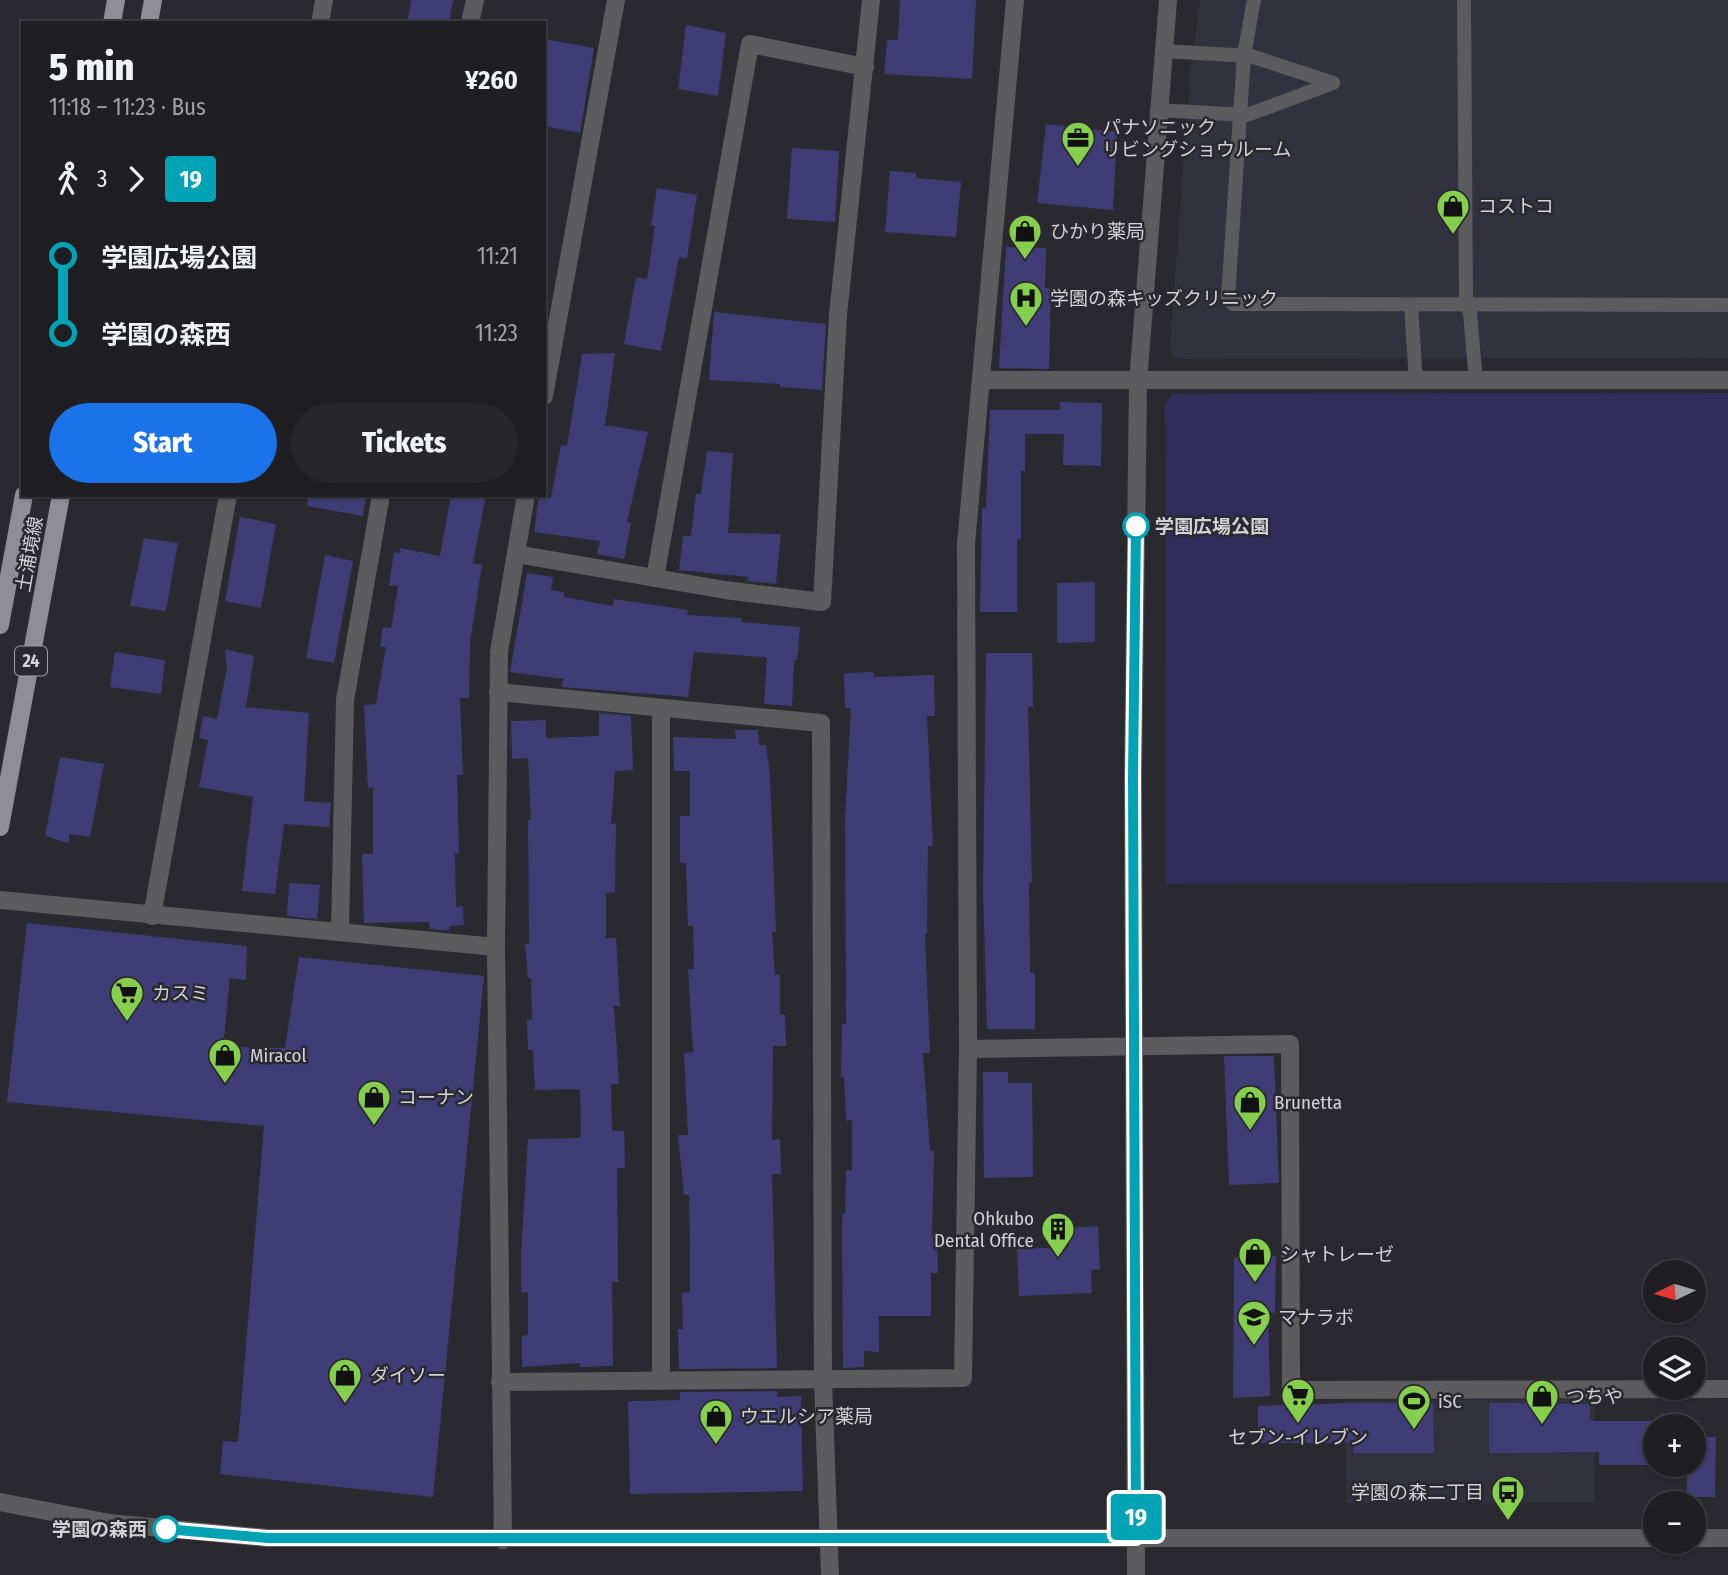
<!DOCTYPE html>
<html lang="en">
<head>
<meta charset="utf-8">
<style>
	:root { --surface:#1f1f23; --page:#27272b; --text:#f1f3f6; --muted:#a1a2a6; --line:#3c3d41; --accent:#1a73e8 }
	body { margin:0; font-family:"Fira Sans Condensed","Noto Sans JP",sans-serif; background:var(--page); color:var(--text); height:100vh; display:flex; flex-direction:column; font-size:26px; white-space:nowrap }
	* { box-sizing:border-box; margin:0 }
	p { font-size:23px; color:var(--muted) }
	.icon { flex:none; width:38px; height:38px; fill:none; stroke:currentColor; stroke-width:2; stroke-linecap:round; stroke-linejoin:round }
	.map { position:relative; flex:1; overflow:hidden }
	.details { position:absolute; left:21px; top:21px; width:525px; height:476px; display:flex; flex-direction:column; background:var(--surface); border-radius:0px; box-shadow:0 2px 5px #0004,0 0 0 2px var(--line) }
	.details>* { flex:none }
	.badge { padding:0 14px; border-radius:5px; font-size:24px; line-height:46px }
	.needle { width:46px; rotate:265deg }
	.controls { position:absolute; left:1643px; top:1260px; display:grid; gap:14px }
	.controls a { display:grid; place-items:center; width:63px; height:63px; border-radius:50%; background:var(--surface); box-shadow:0 2px 5px #0004,0 0 0 2px var(--line); font-size:35px }
	.map>.badge { position:absolute; translate:-50% -50%; box-shadow:0 0 0 4px #fff }
	.legs { display:flex; align-items:center; gap:10px; height:77px; padding:0 28px; font-size:23px }
	.legs p { margin-inline-start:auto }
	.summary { display:flex; align-items:center; justify-content:space-between; height:119px; padding:0 28px }
	h1 { font-size:38px; font-weight:800; line-height:52px }
	.action { display:flex; gap:14px; margin-top:auto; padding:14px 28px }
	.action a { flex:1; height:80px; border-radius:42px; background:var(--accent); color:#fff; font-size:28px; font-weight:800; line-height:80px; text-align:center }
	.action a+a { background:var(--page); color:var(--text) }
	ul { padding:0 28px; list-style:none }
	li { display:flex; align-items:center; gap:24px; height:77px; font-size:26px }
	li i { display:grid; place-items:center; width:10px; height:100%; margin:0 9px; background:currentColor }
	li i::after { content:''; width:18px; height:18px; margin:-9px; border:5px solid; border-radius:50%; background:var(--surface) }
	li p { margin-inline-start:auto }
	li:first-child i { background:linear-gradient(#0000 50%,currentColor 0) }
	li:last-child i { background:linear-gradient(currentColor 50%,#0000 0) }
	.map>svg:first-child { display:block }
	.built { fill:#31323d }
	.green { fill:#302d5a }
	.building { fill:#403d76 }
	.lines { fill:none; stroke-linecap:round; stroke-linejoin:round }
	.service { stroke:#5c5c5f; stroke-width:14 }
	.minor { stroke:#5c5c5f; stroke-width:18 }
	.tertiary { stroke:#5c5c5f; stroke-width:18 }
	.primary { stroke:#8e8e94; stroke-width:18 }
	.line-1-casing { stroke:#fff; stroke-width:16 }
	.line-1 { stroke:#00a3b4; stroke-width:10 }
	.stop-1-dot { fill:#fff; stroke:#00a3b4; stroke-width:3.5 }
	.labels { text-anchor:middle; stroke-width:5; stroke-linejoin:round; paint-order:stroke }
	.shield { fill:#29292f; stroke:#9f9fa4; stroke-width:2 }
	.shield-label { font-size:18px; font-weight:bold; fill:#d2d2d6 }
	.poi-label { font-size:19px; fill:#d2d2d6; stroke:#29292f; text-anchor:start }
	.stop-label { font-size:19px; font-weight:bold; fill:#d2d2d6; stroke:#29292f; text-anchor:start }
	.street-label { font-size:19px; fill:#d2d2d6; stroke:#29292f }
</style>
</head>
<body>
<div class="map">
<svg width="1728" height="1575" viewBox="0 0 1728 1575">
	<rect width="100%" height="100%" fill="#29292f"/>
	<g class="built">
		<polygon points="1200,0 1728,0 1728,358 1178,359 1172,353 1170,345 1191,66"/>
		<polygon points="1594,1399 1595,1502 1346,1503 1346,1401"/>
	</g>
	<polygon class="green" points="1728,393 1728,882 1166,884 1165,407 1172,394"/>
	<g class="building">
		<polygon points="411,0 453,0 449,23 407,23"/>
		<polygon points="900,0 976,0 972,79 884,74 887,40 898,40"/>
		<polygon points="686,25 726,33 718,96 678,89"/>
		<polygon points="544,39 594,48 580,133 544,126"/>
		<polygon points="1046,124 1117,132 1113,210 1037,203"/>
		<polygon points="792,148 839,151 835,222 787,219"/>
		<polygon points="890,171 916,173 916,178 961,182 956,237 885,232"/>
		<polygon points="657,188 697,195 687,259 679,257 661,351 624,344 636,277 647,279 655,226 651,225"/>
		<polygon points="1006,247 1046,248 1045,288 1051,289 1049,369 999,368"/>
		<polygon points="714,312 826,324 822,390 780,387 780,384 709,380"/>
		<polygon points="615,353 605,425 648,432 627,522 631,523 624,559 597,554 600,541 534,532 539,496 551,498 561,445 567,446 582,354"/>
		<polygon points="1060,402 1102,403 1101,466 1063,465 1064,434 1025,434 1025,471 1021,471 1021,539 1017,539 1017,612 980,612 982,508 986,508 990,410 1060,410"/>
		<polygon points="707,451 733,453 728,533 781,534 776,584 747,581 748,577 679,570 683,536 691,536 696,494 701,494"/>
		<polygon points="308,495 366,495 363,516 307,506"/>
		<polygon points="451,495 486,495 473,563 482,565 470,642 469,698 460,698 463,775 457,775 459,853 455,853 456,907 463,906 464,925 449,926 449,930 441,930 430,929 429,922 364,923 362,854 373,854 373,787 368,788 364,705 376,704 386,647 380,647 383,627 391,628 398,586 389,585 394,552 401,553 400,548 440,556"/>
		<polygon points="240,517 276,524 261,608 225,601"/>
		<polygon points="144,538 178,543 166,611 130,606"/>
		<polygon points="325,555 353,561 334,663 306,658"/>
		<polygon points="527,573 553,577 551,590 564,592 564,597 613,606 614,599 688,610 687,615 741,618 741,622 800,627 797,661 794,660 792,706 764,704 767,658 763,657 694,652 688,697 562,687 563,679 510,672"/>
		<polygon points="1095,582 1095,642 1057,643 1057,583"/>
		<polygon points="225,649 254,656 246,707 309,713 304,801 331,803 329,827 284,824 275,894 242,891 253,797 199,787 208,740 199,738 203,716 217,719 227,668"/>
		<polygon points="115,652 165,660 161,694 110,687"/>
		<polygon points="986,653 1032,653 1033,707 1028,707 1032,883 1029,883 1030,973 1035,973 1035,1029 987,1029 983,889"/>
		<polygon points="873,672 874,677 934,675 935,716 927,716 933,846 928,846 927,934 925,934 930,1053 923,1053 930,1151 934,1151 932,1235 937,1235 938,1273 931,1273 931,1316 879,1316 879,1352 864,1351 864,1367 843,1368 842,1214 845,1214 846,1170 852,1171 852,1120 846,1121 844,1077 841,1077 842,1024 846,1024 845,819 851,708 845,708 844,673"/>
		<polygon points="599,713 631,716 633,770 615,771 611,824 616,823 615,892 606,893 606,938 616,938 620,1006 614,1006 619,1084 611,1084 612,1131 624,1131 625,1168 617,1168 618,1282 612,1282 613,1366 580,1367 580,1363 522,1367 522,1336 528,1335 528,1292 521,1293 521,1256 528,1139 580,1138 581,1132 580,1089 535,1090 533,1050 528,1050 527,1020 532,1019 531,978 528,978 525,944 529,944 528,820 531,820 528,758 512,759 511,721 546,720 546,738 599,736"/>
		<polygon points="735,730 758,730 759,745 766,745 770,776 776,932 772,932 775,975 780,975 780,1015 785,1015 786,1046 773,1046 772,1140 780,1139 781,1174 772,1174 777,1368 679,1369 678,1329 683,1329 682,1293 690,1292 690,1245 689,1195 684,1195 678,1135 688,1135 684,1053 693,1052 688,969 694,969 693,926 688,926 686,863 680,863 680,816 690,816 690,771 674,771 673,737 736,739"/>
		<polygon points="60,757 104,764 90,837 69,834 69,843 45,836"/>
		<polygon points="289,883 320,885 317,919 287,916"/>
		<polygon points="27,923 247,946 246,980 230,978 223,1047 285,1048 299,957 484,976 433,1497 220,1474 223,1441 238,1442 264,1126 7,1102"/>
		<polygon points="1224,1056 1274,1056 1279,1183 1229,1185"/>
		<polygon points="983,1072 1008,1072 1008,1083 1032,1083 1033,1177 984,1178"/>
		<polygon points="1098,1226 1100,1269 1091,1270 1092,1293 1019,1296 1017,1249 1069,1247 1068,1228"/>
		<polygon points="1276,1256 1275,1313 1268,1312 1270,1396 1233,1398 1234,1258"/>
		<polygon points="777,1391 777,1397 801,1396 803,1491 630,1494 628,1401 680,1400 680,1392"/>
		<polygon points="1353,1403 1433,1403 1434,1453 1353,1453 1353,1443 1258,1443 1258,1406"/>
		<polygon points="1489,1403 1590,1404 1590,1421 1656,1421 1656,1465 1599,1465 1599,1452 1489,1453"/>
		<polygon points="1694,1437 1716,1437 1715,1497 1687,1497 1687,1465 1694,1465"/>
	</g>
	<g class="lines">
		<g class="service">
			<polyline points="1254,0 1244,55 1228,298 1233,304 1728,305"/>
			<polyline points="1464,0 1466,303 1470,313 1476,382"/>
			<polyline points="1162,51 1251,56 1333,83"/>
			<polyline points="1157,110 1247,115 1333,83"/>
			<polyline points="1411,305 1416,382"/>
		</g>
		<g class="minor">
			<polyline points="320,23 324,0"/>
			<polyline points="470,23 475,0"/>
			<polyline points="981,380 1728,380"/>
			<polyline points="544,396 616,0"/>
			<polyline points="516,554 725,590 822,602 838,315 871,0"/>
			<polyline points="655,578 750,44 865,67"/>
			<polyline points="498,692 821,723 823,1379 830,1575"/>
			<polyline points="661,708 661,1381"/>
			<polyline points="0,900 496,947"/>
			<polyline points="152,916 228,495"/>
			<polyline points="340,931 345,700 381,495"/>
			<polyline points="968,1049 1290,1044 1291,1390 1728,1389"/>
			<polyline points="500,1382 963,1378 968,1049 966,544 1015,0"/>
			<polyline points="503,1540 496,947 499,652 526,495"/>
		</g>
		<g class="tertiary">
			<polyline points="0,1502 110,1523 267,1538 1656,1538"/>
			<polyline points="1694,1538 1728,1538"/>
			<polyline points="1136,1575 1133,776 1138,382 1168,0"/>
		</g>
		<g class="primary">
			<polyline points="112,23 116,0"/>
			<polyline points="149,23 153,0"/>
			<polyline points="0,625 24,495"/>
			<polyline points="0,827 61,495"/>
		</g>
	</g>
	<g class="lines">
		<defs>
			<polyline id="line-1" points="166,1529 267,1538 1136,1538 1133,776 1136,526"/>
		</defs>
		<use href="#line-1" class="line-1-casing"/>
		<use href="#line-1" class="line-1"/>
	</g>
	<defs>
		<symbol id="office-pin" viewBox="-11 -11 22 30"><path d="M0 17L-7.5 6A9.5 9.5 0 1 1 7.5 6Z" fill="#86cf4c" stroke="#29292f"/><path d="M-6-3h4V-5.5h4V-3h4V5H-6ZM-1-4.5V-3h2v-1.5ZM-6 0V1H6V0Z" fill="#111"/></symbol>
		<symbol id="shop-pin" viewBox="-11 -11 22 30"><path d="M0 17L-7.5 6A9.5 9.5 0 1 1 7.5 6Z" fill="#86cf4c" stroke="#29292f"/><path d="M-5-2.5h2.3a2.7 3.5 0 0 1 5.4 0H5L5.5 6h-11ZM-1.5-2.5h3a1.5 2.3 0 0 0-3 0Z" fill="#111"/></symbol>
		<symbol id="hospital-pin" viewBox="-11 -11 22 30"><path d="M0 17L-7.5 6A9.5 9.5 0 1 1 7.5 6Z" fill="#86cf4c" stroke="#29292f"/><path d="M-5-5h3v3.5h4V-5h3V5h-3V1.5h-4V5h-3Z" fill="#111"/></symbol>
		<symbol id="supermarket-pin" viewBox="-11 -11 22 30"><path d="M0 17L-7.5 6A9.5 9.5 0 1 1 7.5 6Z" fill="#86cf4c" stroke="#29292f"/><path d="M-6-5.5h2.5l.6 2H6L4.5 2H-2.5L-4.4-4H-6ZM-1.5 3.2a1.3 1.3 0 1 0 .1 0ZM3 3.2a1.3 1.3 0 1 0 .1 0Z" fill="#111"/></symbol>
		<symbol id="building-pin" viewBox="-11 -11 22 30"><path d="M0 17L-7.5 6A9.5 9.5 0 1 1 7.5 6Z" fill="#86cf4c" stroke="#29292f"/><path d="M-4-6H4V6H1V3H-1V6H-4ZM-2.5-4.3h1.7v1.8h-1.7ZM.8-4.3h1.7v1.8H.8ZM-2.5-1h1.7V.8h-1.7ZM.8-1h1.7V.8H.8Z" fill="#111"/></symbol>
		<symbol id="school-pin" viewBox="-11 -11 22 30"><path d="M0 17L-7.5 6A9.5 9.5 0 1 1 7.5 6Z" fill="#86cf4c" stroke="#29292f"/><path d="M0-5L7-2L0 1L-7-2ZM-4 1L0 2.5L4 1V4Q0 6-4 4Z" fill="#111"/></symbol>
		<symbol id="stadium-pin" viewBox="-11 -11 22 30"><path d="M0 17L-7.5 6A9.5 9.5 0 1 1 7.5 6Z" fill="#86cf4c" stroke="#29292f"/><path d="M0-5a6.5 5 0 1 0 0 10a6.5 5 0 1 0 0-10ZM-3.5-1.8h7v3.6h-7Z" fill="#111"/></symbol>
		<symbol id="bus-pin" viewBox="-11 -11 22 30"><path d="M0 17L-7.5 6A9.5 9.5 0 1 1 7.5 6Z" fill="#86cf4c" stroke="#29292f"/><path d="M-5-6H5V4H4V6H2V4H-2V6H-4V4H-5ZM-3.5-4V0h7V-4ZM-3.5 1.2v1.5H-2V1.2ZM2 1.2v1.5H3.5V1.2Z" fill="#111"/></symbol>
	</defs>
	<g fill-rule="evenodd">
		<use href="#office-pin" x="1059" y="119" width="38" height="52"/>
		<use href="#shop-pin" x="1434" y="187" width="38" height="52"/>
		<use href="#shop-pin" x="1006" y="212" width="38" height="52"/>
		<use href="#hospital-pin" x="1007" y="279" width="38" height="52"/>
		<use href="#supermarket-pin" x="108" y="974" width="38" height="52"/>
		<use href="#shop-pin" x="206" y="1036" width="38" height="52"/>
		<use href="#shop-pin" x="355" y="1078" width="38" height="52"/>
		<use href="#shop-pin" x="1231" y="1083" width="38" height="52"/>
		<use href="#building-pin" x="1039" y="1210" width="38" height="52"/>
		<use href="#shop-pin" x="1236" y="1235" width="38" height="52"/>
		<use href="#school-pin" x="1235" y="1298" width="38" height="52"/>
		<use href="#shop-pin" x="326" y="1356" width="38" height="52"/>
		<use href="#supermarket-pin" x="1279" y="1376" width="38" height="52"/>
		<use href="#shop-pin" x="1523" y="1377" width="38" height="52"/>
		<use href="#stadium-pin" x="1395" y="1382" width="38" height="52"/>
		<use href="#shop-pin" x="697" y="1397" width="38" height="52"/>
		<use href="#bus-pin" x="1489" y="1473" width="38" height="52"/>
	</g>
	<g class="stop-1-dot">
		<circle cx="1136" cy="526" r="12"/>
		<circle cx="166" cy="1529" r="12"/>
	</g>
	<g class="labels">
		<rect class="shield" x="15" y="646.5" width="32" height="29" rx="5"/>
		<g class="shield-label">
			<text x="31" y="667">24</text>
		</g>
		<g class="poi-label">
			<text x="1102" y="134">パナソニック<tspan x="1102" dy="22">リビングショウルーム</tspan></text>
			<text x="1478" y="213">コストコ</text>
			<text x="1050" y="238">ひかり薬局</text>
			<text x="1050" y="305">学園の森キッズクリニック</text>
			<text x="152" y="1000">カスミ</text>
			<text x="250" y="1062">Miracol</text>
			<text x="398" y="1104">コーナン</text>
			<text x="1274" y="1109">Brunetta</text>
			<text x="1034" y="1225" text-anchor="end">Ohkubo<tspan x="1034" dy="22">Dental Office</tspan></text>
			<text x="1280" y="1261">シャトレーゼ</text>
			<text x="1278" y="1324">マナラボ</text>
			<text x="370" y="1382">ダイソー</text>
			<text x="1566" y="1403">つちや</text>
			<text x="1438" y="1408">iSC</text>
			<text x="740" y="1423">ウエルシア薬局</text>
			<text x="1298" y="1444" text-anchor="middle">セブン-イレブン</text>
			<text x="1484" y="1499" text-anchor="end">学園の森二丁目</text>
		</g>
		<g class="stop-label">
			<text x="1155" y="533">学園広場公園</text>
			<text x="147" y="1536" text-anchor="end">学園の森西</text>
		</g>
		<g class="street-label">
			<text transform="translate(29 554) rotate(-80)" y="7">土浦境線</text>
		</g>
	</g>
</svg>
<div class="controls">
<a><svg class="needle" viewBox="-14 -14 28 28"><path d="M0-13l5 13h-10z" fill="#e53935"/><path d="M0 13l5-13h-10z" fill="#a1a2a6"/></svg></a>
<a><svg class="icon" aria-label="layers" viewBox="0 0 24 24"><path d="M12 4l9 5-9 5-9-5zM3 14l9 5 9-5"/></svg></a>
<a>+</a>
<a>−</a>
</div>
<b class="badge" style="left:1136px;top:1517px;background:#00a3b4;color:#fff">19</b>
<section class="details">
<div class="summary"><div><h1>5 min</h1><p>11:18 – 11:23 · Bus</p></div><b>¥260</b></div>
<div class="legs"><svg class="icon" aria-label="walk" viewBox="0 0 24 24"><circle cx="13" cy="4" r="2"/><path d="M13 8l-2 6 4 7M11 14l-3 7M7 12l3-4h3l4 4"/></svg>3<svg class="icon" aria-label="forward" viewBox="0 0 24 24"><path d="M9 5l7 7-7 7"/></svg><b class="badge" style="background:#00a3b4;color:#fff">19</b></div>
<ul>
<li><i style="color:#00a3b4"></i><b>学園広場公園</b><p>11:21</p></li>
<li><i style="color:#00a3b4"></i><b>学園の森西</b><p>11:23</p></li>
</ul>
<div class="action"><a>Start</a><a>Tickets</a></div>
</section>
</div>
</body>
</html>
